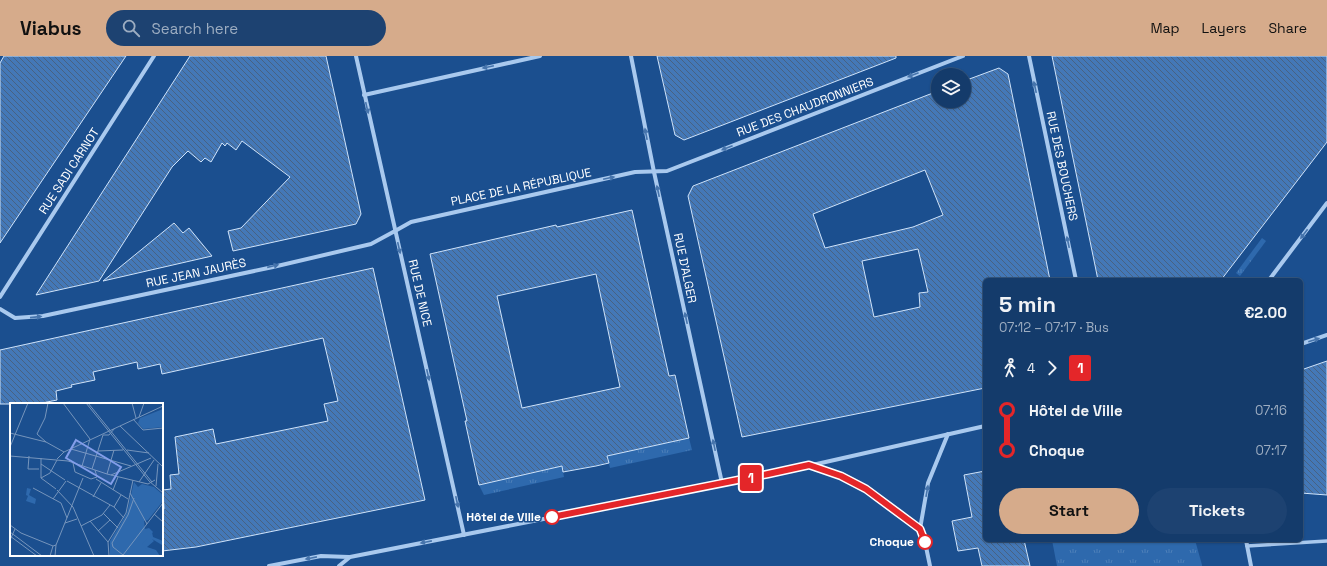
<!DOCTYPE html>
<html lang="en">
<head>
<meta charset="utf-8">
<style>
	:root { --surface:#143b6b; --page:#1d4271; --text:#f1f3f6; --muted:#9dadc1; --line:#33557e; --accent:#d6ab8b }
	body { margin:0; font-family:"Space Grotesk",sans-serif; background:var(--page); color:var(--text); height:100vh; display:flex; flex-direction:column; font-size:15px; white-space:nowrap }
	* { box-sizing:border-box; margin:0 }
	p { font-size:13px; color:var(--muted) }
	.icon { flex:none; width:22px; height:22px; fill:none; stroke:currentColor; stroke-width:2; stroke-linecap:round; stroke-linejoin:round }
	.map { position:relative; flex:1; overflow:hidden }
	.drawer { position:absolute; left:983px; top:222px; width:320px; height:264px; display:flex; flex-direction:column; background:var(--surface); border-radius:6px; box-shadow:0 1px 3px #0004,0 0 0 1px var(--line) }
	.drawer>* { flex:none }
	.badge { padding:0 8px; border-radius:3px; font-size:14px; line-height:26px }
	.controls { position:absolute; left:931px; top:12px; display:grid; gap:8px }
	.controls a { display:grid; place-items:center; width:40px; height:40px; border-radius:50%; background:var(--surface); box-shadow:0 1px 3px #0004,0 0 0 1px var(--line); font-size:20px }
	.map>.badge { position:absolute; translate:-50% -50%; box-shadow:0 0 0 2px #fff }
	.legs { display:flex; align-items:center; gap:6px; height:44px; padding:0 16px; font-size:13px }
	.legs p { margin-inline-start:auto }
	.overview { display:flex; align-items:center; justify-content:space-between; height:68px; padding:0 16px }
	h1 { font-size:22px; font-weight:700; line-height:30px }
	.action { display:flex; gap:8px; margin-top:auto; padding:8px 16px }
	.action a { flex:1; height:46px; border-radius:24px; background:var(--accent); color:#111; font-size:16px; font-weight:700; line-height:46px; text-align:center }
	.action a+a { background:var(--page); color:var(--text) }
	ul { padding:0 16px; list-style:none }
	li { display:flex; align-items:center; gap:14px; height:40px; font-size:15px }
	li i { display:grid; place-items:center; width:6px; height:100%; margin:0 5px; background:currentColor }
	li i::after { content:''; width:10px; height:10px; margin:-5px; border:3px solid; border-radius:50%; background:var(--surface) }
	li p { margin-inline-start:auto }
	li:first-child i { background:linear-gradient(#0000 50%,currentColor 0) }
	li:last-child i { background:linear-gradient(currentColor 50%,#0000 0) }
	header { display:flex; align-items:center; gap:24px; box-sizing:border-box; height:56px; padding:0 20px; background:var(--accent); color:#111 }
	header strong { font-size:19px }
	nav { display:flex; gap:22px; margin-inline-start:auto; font-size:14px }
	.search { width:280px; height:36px; background:var(--page); display:flex; align-items:center; gap:10px; box-sizing:border-box; padding:0 14px; border-radius:22px; color:var(--muted); font-size:15px }
	.map>svg:first-child { display:block }
	.grass { fill:url(#grass-tufts) }
	.building { fill:url(#building-back-hatch); stroke:#cfe3fa; fill-rule:evenodd }
	.lines { fill:none; stroke-linecap:round; stroke-linejoin:round }
	.pedestrian { stroke:#a9c9ee; stroke-width:3.5 }
	.minor { stroke:#a9c9ee; stroke-width:4 }
	.oneway { fill:#4674ac }
	.line-1-casing { stroke:#fff; stroke-width:9 }
	.line-1 { stroke:#e42629; stroke-width:6 }
	.stop-1-dot { fill:#fff; stroke:#e42629; stroke-width:2 }
	.labels { text-anchor:middle; stroke-width:3; stroke-linejoin:round; paint-order:stroke }
	.street-label { font-size:12px; fill:#fff; stroke:#1b4f8f }
	.stop-label { font-size:12px; font-weight:bold; fill:#fff; stroke:#1b4f8f; text-anchor:end }
	.inset-road { fill:none; stroke:#7695bc; stroke-width:1 }
	.view { fill:#839eea; fill-opacity:0.15; stroke:#839eea; stroke-width:2 }
	.inset-edge { fill:none; stroke:#fff; stroke-width:2 }
</style>
</head>
<body>
<header>
<strong>Viabus</strong>
<div class="search"><svg class="icon" aria-label="search" viewBox="0 0 24 24"><circle cx="10" cy="10" r="6"/><path d="M15 15l6 6"/></svg>Search here</div>
<nav><a>Map</a><a>Layers</a><a>Share</a></nav>
</header>
<div class="map">
<svg width="1327" height="510" viewBox="0 0 1327 510">
	<defs>
		<pattern id="grass-tufts" width="24" height="20" patternUnits="userSpaceOnUse"><rect width="24" height="20" fill="#2e69ad"/><path d="M3 7l-1-3M5 7V3M7 7l1-3M15 17l-1-3M17 17v-4M19 17l1-3" fill="none" stroke="#4d80b9"/></pattern>
		<pattern id="building-back-hatch" width="6" height="6" patternUnits="userSpaceOnUse"><rect width="6" height="6" fill="#4478b7"/><path d="M-1 5l2 2M0 0l6 6M5-1l2 2" fill="none" stroke="#486282"/></pattern>
	</defs>
	<rect width="100%" height="100%" fill="#1b4f8f"/>
	<g class="grass">
		<polygon points="1262,182 1266,185 1240,220 1236,217"/>
		<polygon points="689,382 692,394 610,412 607,400"/>
		<polygon points="562,410 564,421 484,439 479,429"/>
		<polygon points="1052,484 1195,484 1202,509 1202,510 1057,510"/>
	</g>
	<g class="building">
		<polygon points="4,0 126,0 0,187 0,7"/>
		<polygon points="190,0 326,0 361,158 356,168 233,195 228,175 241,172 290,121 242,85 236,94 227,87 225,90 222,87 211,106 205,102 201,106 188,95 172,111 99,225 36,239"/>
		<polygon points="657,0 896,0 896,2 684,84 675,79"/>
		<polygon points="1052,0 1327,0 1327,86 1221,224 1098,224"/>
		<path d="M999,12L1008,18L1050,224H985V332L742,381L688,140L693,130L938,35V45H964V25ZM925,114L943,159L913,171L825,192L813,158ZM918,193L928,236L919,237L920,251L874,261L862,205Z"/>
		<path d="M632,154L669,320L675,319L689,382L607,400L609,407L596,410L563,416L562,410L479,429L465,365H467L430,198L556,169L557,171ZM596,218L620,331L522,352L497,240Z"/>
		<polygon points="174,167 183,177 189,172 212,200 103,225"/>
		<polygon points="373,212 425,444 196,491 162,495 162,453 164,453 163,434 171,433 170,419 179,418 175,381 213,373 216,388 328,365 324,348 338,345 323,282 162,318 160,308 138,313 137,306 93,316 95,324 71,329 72,331 56,335 57,344 37,348 0,348 0,294"/>
		<polygon points="1327,305 1327,439 1301,437 1301,314"/>
		<polygon points="985,415 985,484 1024,484 1030,510 982,510 978,492 958,495 952,465 972,461 964,419"/>
	</g>
	<g class="lines">
		<polyline class="pedestrian" points="1247,490 1327,485"/>
		<g class="minor">
			<polyline points="356,0 464,479"/>
			<polyline points="631,0 654,116 722,427"/>
			<polyline points="1029,0 1076,224"/>
			<polyline points="364,39 540,0"/>
			<polyline points="1269,224 1327,147"/>
			<polyline points="0,241 154,0"/>
			<polyline points="0,253 15,262 43,260 273,211 371,188 395,175 411,166 635,116 667,115 963,0"/>
			<polyline points="1301,288 1327,279"/>
			<polyline points="809,409 841,420 865,433 920,473 925,486 930,510"/>
			<polyline points="920,473 928,427 948,378"/>
			<polyline points="1246,484 1251,510"/>
			<polyline points="269,510 321,500 349,501"/>
			<polyline points="339,510 350,501 768,419 985,370"/>
		</g>
	</g>
	<defs><path id="oneway-solid" d="M-6-.8H1V-3.2L6.5 0L1 3.2V.8H-6Z"/></defs>
	<g class="oneway">
		<use href="#oneway-solid" transform="translate(488 11) rotate(168)"/>
		<use href="#oneway-solid" transform="translate(913 19) rotate(159)"/>
		<use href="#oneway-solid" transform="translate(1035 31) rotate(-102)"/>
		<use href="#oneway-solid" transform="translate(367 52) rotate(77)"/>
		<use href="#oneway-solid" transform="translate(646 78) rotate(-101)"/>
		<use href="#oneway-solid" transform="translate(727 92) rotate(159)"/>
		<use href="#oneway-solid" transform="translate(609 122) rotate(-12)"/>
		<use href="#oneway-solid" transform="translate(658 135) rotate(-102)"/>
		<use href="#oneway-solid" transform="translate(1304 178) rotate(127)"/>
		<use href="#oneway-solid" transform="translate(1068 186) rotate(-102)"/>
		<use href="#oneway-solid" transform="translate(399 192) rotate(77)"/>
		<use href="#oneway-solid" transform="translate(273 210) rotate(-13)"/>
		<use href="#oneway-solid" transform="translate(36 261) rotate(-6)"/>
		<use href="#oneway-solid" transform="translate(686 262) rotate(-102)"/>
		<use href="#oneway-solid" transform="translate(1314 284) rotate(-18)"/>
		<use href="#oneway-solid" transform="translate(428 319) rotate(77)"/>
		<use href="#oneway-solid" transform="translate(714 389) rotate(-102)"/>
		<use href="#oneway-solid" transform="translate(927 435) rotate(-80)"/>
		<use href="#oneway-solid" transform="translate(457 446) rotate(78)"/>
		<use href="#oneway-solid" transform="translate(426 486) rotate(169)"/>
		<use href="#oneway-solid" transform="translate(311 502) rotate(169)"/>
	</g>
	<g class="lines">
		<defs>
			<polyline id="line-1" points="552,461 768,418 809,409 841,420 866,433 920,473 925,486"/>
		</defs>
		<use href="#line-1" class="line-1-casing"/>
		<use href="#line-1" class="line-1"/>
	</g>
	<g class="stop-1-dot">
		<circle cx="552" cy="461" r="7"/>
		<circle cx="925" cy="486" r="7"/>
	</g>
	<g class="labels">
		<g class="street-label">
			<text transform="translate(805 51) rotate(-21)" y="4">RUE DES CHAUDRONNIERS</text>
			<text transform="translate(1062 110) rotate(78)" y="4">RUE DES BOUCHERS</text>
			<text transform="translate(69 115) rotate(-57)" y="4">RUE SADI CARNOT</text>
			<text transform="translate(521 131) rotate(-12)" y="4">PLACE DE LA RÉPUBLIQUE</text>
			<text transform="translate(685 212) rotate(78)" y="4">RUE D'ALGER</text>
			<text transform="translate(196 217) rotate(-12)" y="4">RUE JEAN JAURÈS</text>
			<text transform="translate(420 237) rotate(77)" y="4">RUE DE NICE</text>
		</g>
		<g class="stop-label">
			<text x="541" y="465">Hôtel de Ville</text>
			<text x="914" y="490">Choque</text>
		</g>
	</g>
	<g transform="translate(10 347)">
		<rect width="153" height="153" fill="#1b4f8f"/>
		<path d="M138,127L141,128L140,132L142,129L143,134L153,138L152,142L142,136L144,138L137,144L146,147L150,153H133L130,150L129,146L132,145L130,143L137,135Z" fill="#2e69ad"/>
		<path d="M153,6V24L133,26L128,20L130,15Z" fill="#2e69ad"/>
		<path d="M124,79L128,84L132,81L144,84L153,92V98L138,117L134,118L135,126L139,125L143,129L132,142L146,153H100V138L117,110ZM17,85L21,86L19,92L26,96L25,101L16,98L18,93L16,92Z" fill="#2e69ad"/>
		<path class="inset-road" d="M53,0L80,36M76,0L139,78L153,90M78,0L142,79M122,0L126,15M129,14L134,0M123,16L133,27L153,25M110,23L153,64M0,30L36,39L54,49M36,39L27,31L35,15L38,0M0,44L18,0M61,46L121,63M117,47L139,50M88,48L113,47M0,53L58,58L97,71L138,81L145,77M19,53L18,66H29M31,55V75M47,56L54,49L153,3M63,60L65,69L81,76L87,74L85,67M31,61L55,77M72,63L80,36M82,66L93,32H99L105,25M97,71L104,47M101,72L141,55M31,75L40,70L47,57M31,75L46,86M86,76L118,96M57,78L104,104L114,115M129,79L144,57M146,83L148,61M23,85L51,100L57,115M47,87L63,104L84,153M103,87L108,74M120,90L137,121M83,94L91,80M43,96L56,78M104,104L111,92M93,110L108,125M144,111L153,119M80,118L98,139M55,120L67,116M0,122L11,130L43,143M71,123L92,112L100,102M88,128L100,117M0,129L32,153M0,133L27,153M0,137L5,126M98,139L116,110L123,77M98,139L99,153M113,152L103,144L102,140L118,112L124,95M113,152L153,100M40,153L43,143L46,142M45,153L46,142L73,75"/>
		<path class="view" d="M66,37L111,64L101,81L56,55Z"/>
		<rect width="153" height="153" class="inset-edge"/>
	</g>
</svg>
<div class="controls">
<a><svg class="icon" aria-label="layers" viewBox="0 0 24 24"><path d="M12 4l9 5-9 5-9-5zM3 14l9 5 9-5"/></svg></a>
</div>
<b class="badge" style="left:751px;top:422px;background:#e42629;color:#fff">1</b>
<section class="drawer">
<div class="overview"><div><h1>5 min</h1><p>07:12 – 07:17 · Bus</p></div><b>€2.00</b></div>
<div class="legs"><svg class="icon" aria-label="walk" viewBox="0 0 24 24"><circle cx="13" cy="4" r="2"/><path d="M13 8l-2 6 4 7M11 14l-3 7M7 12l3-4h3l4 4"/></svg>4<svg class="icon" aria-label="forward" viewBox="0 0 24 24"><path d="M9 5l7 7-7 7"/></svg><b class="badge" style="background:#e42629;color:#fff">1</b></div>
<ul>
<li><i style="color:#e42629"></i><b>Hôtel de Ville</b><p>07:16</p></li>
<li><i style="color:#e42629"></i><b>Choque</b><p>07:17</p></li>
</ul>
<div class="action"><a>Start</a><a>Tickets</a></div>
</section>
</div>
</body>
</html>
